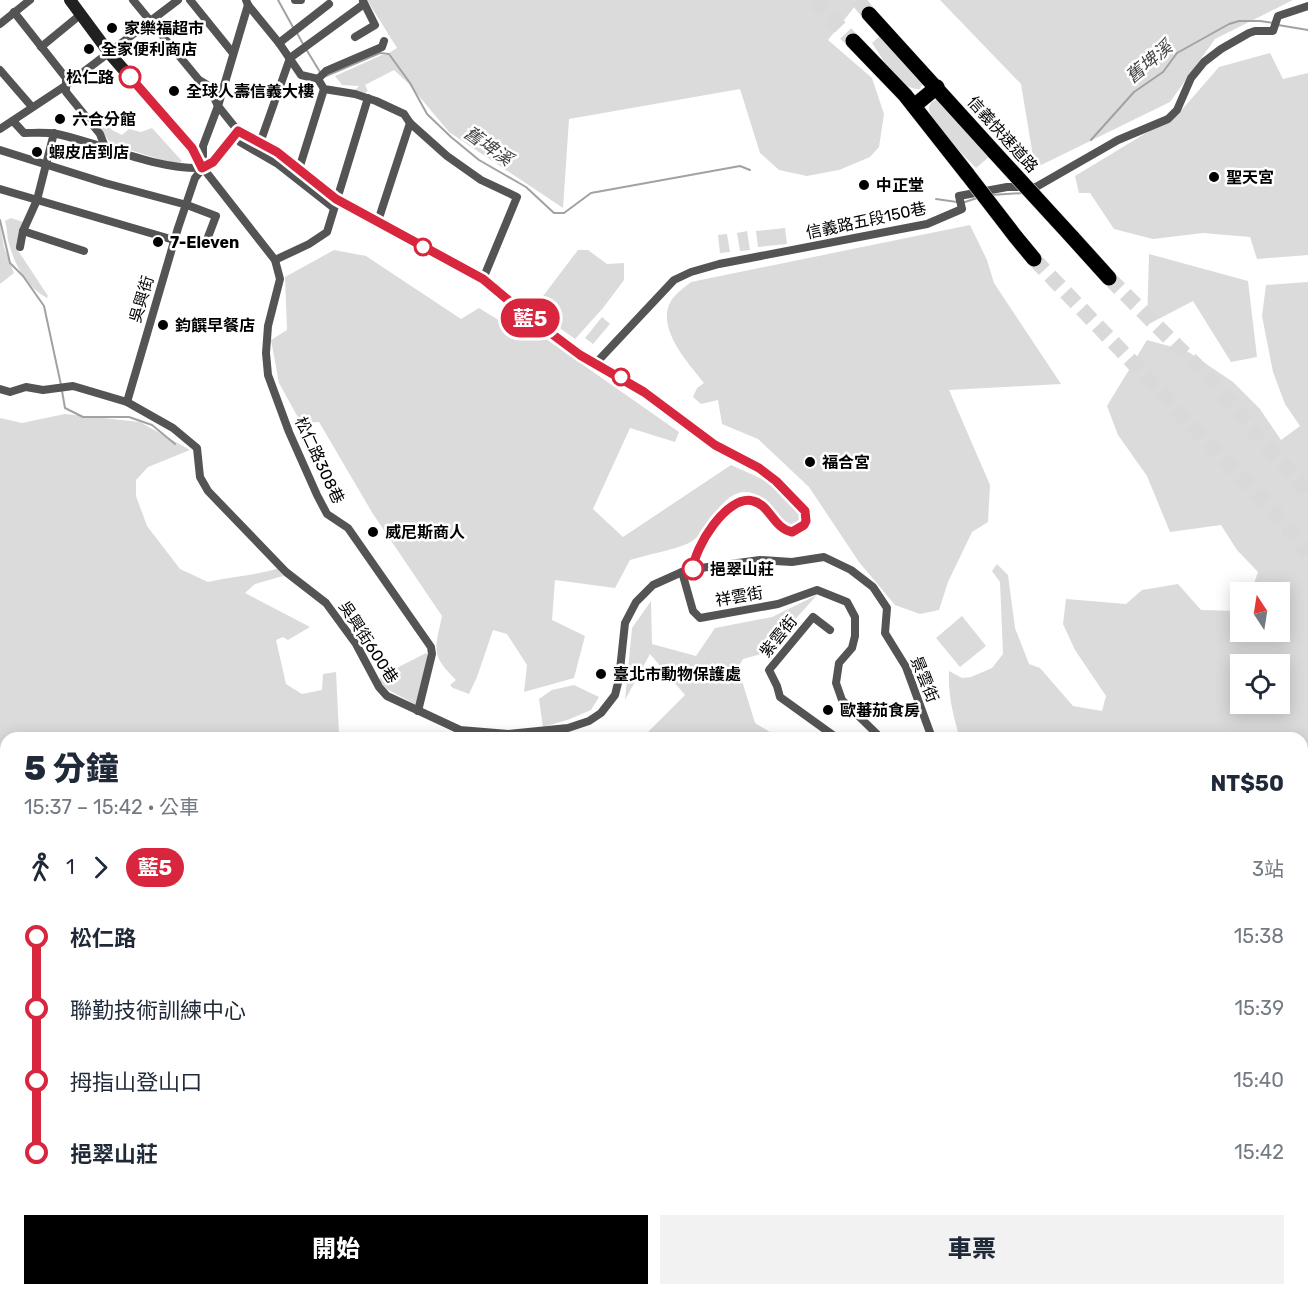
<!DOCTYPE html>
<html lang="zh-TW">
<head>
<meta charset="utf-8">
<style>
	:root { --surface:#fff; --page:#f2f2f3; --text:#1f2937; --muted:#747a83; --accent:#000 }
	body { margin:0; font-family:Rubik,"Noto Sans TC",sans-serif; background:var(--page); color:var(--text); height:100vh; display:flex; flex-direction:column; font-size:22px; white-space:nowrap }
	* { box-sizing:border-box; margin:0 }
	p { font-size:20px; color:var(--muted) }
	.icon { flex:none; width:33px; height:33px; fill:none; stroke:currentColor; stroke-width:2; stroke-linecap:round; stroke-linejoin:round }
	.map { position:relative; flex:1; overflow:hidden }
	.sheet { position:absolute; left:0px; top:732px; width:1308px; height:564px; display:flex; flex-direction:column; background:var(--surface); border-radius:18px 18px 0 0; box-shadow:0 3px 15px #0003 }
	.sheet>* { flex:none }
	.badge { padding:0 12px; border-radius:20px; font-size:21px; line-height:39px }
	.needle { width:39px; rotate:348deg }
	.tools { position:absolute; left:1230px; top:582px; display:grid; gap:12px }
	.tools a { display:grid; place-items:center; width:60px; height:60px; border-radius:0px; background:var(--surface); box-shadow:0 3px 15px #0003; font-size:30px }
	.map>.badge { position:absolute; translate:-50% -50%; box-shadow:0 0 0 3px #fff }
	.legs { display:flex; align-items:center; gap:9px; height:66px; padding:0 24px; font-size:20px }
	.legs p { margin-inline-start:auto }
	.headline { display:flex; align-items:center; justify-content:space-between; height:102px; padding:0 24px }
	h1 { font-size:33px; font-weight:800; line-height:45px }
	.cta { display:flex; gap:12px; margin-top:auto; padding:12px 24px }
	.cta a { flex:1; height:69px; border-radius:0px; background:var(--accent); color:#fff; font-size:24px; font-weight:800; line-height:69px; text-align:center }
	.cta a+a { background:var(--page); color:var(--text) }
	ul { padding:0 24px; list-style:none }
	li { display:flex; align-items:center; gap:21px; height:72px; font-size:22px }
	li i { display:grid; place-items:center; width:9px; height:100%; margin:0 8px; background:currentColor }
	li i::after { content:''; width:15px; height:15px; margin:-8px; border:4px solid; border-radius:50%; background:var(--surface) }
	li p { margin-inline-start:auto }
	li:first-child i { background:linear-gradient(#0000 50%,currentColor 0) }
	li:last-child i { background:linear-gradient(currentColor 50%,#0000 0) }
	.map>svg:first-child { display:block }
	.green { fill:#dbdbdb; fill-rule:evenodd }
	.lines { fill:none; stroke-linecap:round; stroke-linejoin:round }
	.stream { stroke:#a2a2a2; stroke-width:2 }
	.highway-tunnel { stroke:#d9d9d9; stroke-width:15; stroke-dasharray:15 8; stroke-linecap:butt }
	.highway-casing { stroke:#dbdbdb; stroke-width:16 }
	.street { stroke:#545454; stroke-width:8 }
	.secondary { stroke:#212121; stroke-width:12 }
	.highway { stroke:#000; stroke-width:15 }
	.highway-bridge-casing { stroke:#dbdbdb; stroke-width:16; stroke-linecap:butt }
	.highway-bridge { stroke:#000; stroke-width:15 }
	.line-1-casing { stroke:#fff; stroke-width:14 }
	.line-1 { stroke:#d7263d; stroke-width:9 }
	.poi-dot { fill:#000; stroke:#fff; stroke-width:2 }
	.stop-1-dot { fill:#fff; stroke:#d7263d; stroke-width:3 }
	.labels { text-anchor:middle; stroke-width:5; stroke-linejoin:round; paint-order:stroke }
	.poi-label { font-size:16px; font-weight:bold; fill:#000; stroke:#fff; text-anchor:start }
	.stop-label { font-size:16px; font-weight:bold; fill:#000; stroke:#fff; text-anchor:end }
	.street-label { font-size:16px; fill:#000; stroke:#fff }
	.water-label { font-size:18px; font-style:italic; fill:#434343; stroke:#fff }
</style>
</head>
<body>
<div class="map">
<svg width="1308" height="1296" viewBox="0 0 1308 1296">
	<rect width="100%" height="100%" fill="#fff"/>
	<g class="green">
		<polygon points="367,0 860,0 828,40 872,78 884,114 879,147 870,157 839,170 807,176 779,170 760,153 740,89 569,119 563,208 449,132 408,83 394,70 365,85 368,91 365,93 355,90 359,86 342,85 335,76 382,55 386,55 397,48"/>
		<polygon points="940,0 1293,0 1215,39 1170,102 1035,168 1021,84"/>
		<path d="M882,34L923,83L920,89C899,90 883,59 872,43Z"/>
		<polygon points="1270,53 1283,79 1308,73 1308,255 1257,259 1250,237 1203,233 1153,239 1114,229 1090,193 1079,193 1075,176 1179,113 1219,67"/>
		<path d="M938,99L989,157L976,168C967,159 929,121 929,109C929,103 933,101 938,99Z"/>
		<polygon points="99,117 112,130 122,135 129,129 141,132 152,128 182,161 178,165 111,144 93,118"/>
		<path d="M11,218L23,222L17,249L48,296L47,298C25,286 14,264 8,240C7,234 7,227 5,221Z"/>
		<polygon points="0,224 4,247 14,273 0,284"/>
		<path d="M970,225L987,260L994,283L1061,384L949,390L990,485L988,522L972,532L948,582L939,610L920,614L895,605L859,562L809,487L758,439L722,424L718,400L701,404L693,397L697,388L704,383C689,364 655,328 671,301C675,294 685,287 691,282Z"/>
		<polygon points="785,228 787,244 758,247 756,231"/>
		<polygon points="747,231 750,250 740,251 737,233"/>
		<polygon points="727,234 730,252 720,253 718,235"/>
		<path d="M334,250L366,256L461,319L479,308L505,324L519,320L679,432L675,442L630,428L593,509L623,537L731,465L778,486L804,514L795,527C774,521 773,499 752,493C721,485 709,534 689,543C671,551 649,554 630,560L615,588L555,580L552,620L585,636L574,678L524,692L527,665L507,634L493,630L477,677L469,694L453,688L450,685L456,680C430,654 435,650 442,616L373,514L319,422L301,423L279,383L271,340L287,330L285,277Z"/>
		<polygon points="578,250 588,250 607,264 624,263 624,280 603,308 575,339 539,313 537,304"/>
		<polygon points="1149,254 1248,281 1257,357 1231,362 1193,301 1147,325"/>
		<path d="M1308,282V1119L1302,1116V738H960C953,716 948,694 949,671L962,678L971,677L992,668L1003,654L1000,582L992,571L997,564L1008,575L1015,628L1029,664L1040,668L1073,706L1102,711L1106,696L1075,650L1063,624L1066,599L1126,604L1142,590L1178,584L1201,610L1238,611L1240,609V632H1280V592H1251L1258,572L1237,550L1221,525L1170,532L1147,476L1118,435L1107,406L1147,340L1187,351L1233,382L1260,409L1281,440L1300,426L1285,404L1273,372L1262,316L1266,285ZM1240,664H1280V704H1240Z"/>
		<polygon points="602,317 610,324 593,344 585,338"/>
		<path d="M65,414L140,422L190,450L148,467L136,480V496L147,526L180,569L208,582C231,576 255,576 279,568L283,576L255,584L245,593L310,627L288,640L283,637L276,640L286,684L302,694L322,690L323,674L336,672L339,733L293,738H6V949L0,946V418L22,423Z"/>
		<polygon points="817,595 765,653 743,659 738,668 755,723 780,738 642,738 685,695 650,654 625,700 632,628 651,601 652,644 696,656 715,628 772,617"/>
		<polygon points="962,616 986,646 960,667 936,638"/>
		<polygon points="426,653 429,656 418,706 387,689 379,681 381,676"/>
		<polygon points="574,685 599,697 591,710 570,719 543,727 539,699 552,690"/>
		<polygon points="0,965 6,965 6,1075 3,1074 0,1053"/>
		<polygon points="1302,1121 1308,1123 1308,1170 1302,1163"/>
		<polygon points="54,1290 310,1290 310,1296 50,1296"/>
		<polygon points="314,1290 361,1290 356,1296 314,1296"/>
		<polygon points="365,1290 405,1290 415,1296 360,1296"/>
		<path d="M416,1290H585L556,1296H468L463,1293L466,1296H457L461,1292L460,1291C448,1296 428,1296 416,1290Z"/>
		<polygon points="595,1290 705,1290 701,1296 597,1296"/>
		<polygon points="710,1290 720,1290 722,1293 760,1296 704,1296"/>
		<path d="M754,1290H815C796,1296 773,1296 754,1290Z"/>
		<polygon points="830,1290 845,1290 854,1295 878,1296 819,1296"/>
		<polygon points="893,1290 912,1290 915,1296 881,1296"/>
		<polygon points="981,1290 998,1290 1003,1292 1005,1290 1014,1290 1027,1296 979,1296"/>
		<polygon points="1127,1290 1170,1290 1180,1296 1126,1296"/>
	</g>
	<g class="lines">
		<g class="stream">
			<polyline points="278,0 294,29"/>
			<polyline points="1278,25 1308,30"/>
			<polyline points="297,33 303,44"/>
			<polyline points="306,49 320,72"/>
			<polyline points="326,76 380,53 389,54 410,83 427,114 451,137 479,160 526,187 554,213 564,213 591,193 740,166 750,170"/>
			<polyline points="1091,140 1134,92 1163,72 1177,53 1229,24 1239,21 1260,21 1273,23"/>
			<polyline points="991,195 1024,193"/>
			<polyline points="936,199 957,202"/>
			<polyline points="962,203 977,198"/>
			<polyline points="0,220 10,263 23,276 44,306 61,385"/>
			<polyline points="62,391 65,408 83,417 129,417 152,425 175,444"/>
		</g>
		<g class="highway-tunnel">
			<polyline points="814,0 853,41"/>
			<polyline points="858,0 869,14"/>
			<polyline points="1034,259 1274,511 1308,554"/>
			<polyline points="1109,278 1206,375 1308,493"/>
		</g>
		<defs>
			<g id="highway">
				<polyline points="869,14 995,153"/>
				<polyline points="853,41 905,95 968,175"/>
				<polyline points="914,106 937,87"/>
				<polyline points="1015,236 1034,259"/>
				<polyline points="1072,237 1109,278"/>
			</g>
		</defs>
		<use href="#highway" class="highway-casing"/>
		<g class="street">
			<path d="M133,0L199,80L209,86L218,106L238,131L277,152L336,199L483,279L520,310L580,355L644,392L715,445L759,468L776,481L805,511L806,521L804,525L792,532C773,529 770,505 753,501C727,494 694,548 693,569"/>
			<polyline points="190,0 232,52"/>
			<polyline points="246,0 248,5 279,43 301,75 318,79 324,89 355,94 376,101 404,114 410,123 447,156 481,180 517,197 483,279"/>
			<polyline points="295,0 301,0"/>
			<polyline points="14,12 66,78 66,92 100,134 105,147"/>
			<polyline points="0,24 30,0"/>
			<polyline points="355,37 375,25 363,1"/>
			<polyline points="279,43 329,4"/>
			<polyline points="41,47 80,15"/>
			<polyline points="0,70 32,107"/>
			<polyline points="318,79 326,71 382,47 384,41"/>
			<path d="M13,121L24,133C35,133 46,132 57,134C104,144 155,170 203,168"/>
			<polyline points="0,129 65,86 178,0"/>
			<polyline points="238,131 240,142 278,164 334,208"/>
			<polyline points="260,143 290,58 364,4"/>
			<polyline points="0,150 105,183 187,205 216,216 208,237"/>
			<polyline points="203,168 275,260 280,279 268,326 266,353 268,375 289,432 317,495 327,514 348,528 431,647 432,654 418,711"/>
			<polyline points="299,169 324,89"/>
			<polyline points="0,189 174,240"/>
			<polyline points="378,221 410,123"/>
			<polyline points="23,231 84,251"/>
			<polyline points="20,247 23,231 37,200 54,133"/>
			<polyline points="275,260 309,244 327,232 368,98"/>
			<polyline points="596,363 674,280 691,272 719,264 927,224 962,209 959,196 1007,187 1036,187 1118,140 1168,119 1177,110 1191,78 1204,62 1221,49 1249,33 1255,31 1273,31 1278,16 1308,6"/>
			<polyline points="0,389 10,392 26,387 43,390 73,386 127,402 173,428 197,448 200,477 208,491 286,572 326,603 356,644 379,687 387,696 460,730 508,734 568,728 589,721 601,713 615,695 619,679 625,623 636,602 653,585 682,572 693,569 760,560 792,562 824,557 851,570 873,587 887,608 885,633 906,667 932,738"/>
			<polyline points="127,402 178,228 195,178 203,168 203,146 218,106 248,5"/>
			<polyline points="682,572 693,611 700,618 778,604 817,590 847,602 855,617 855,636 852,648 839,663 836,683 842,700 881,738"/>
			<polyline points="830,630 813,617 769,670 777,686 780,697 837,738"/>
			<polyline points="852,738 879,736"/>
			<polyline points="0,1088 6,1088"/>
			<polyline points="272,1290 279,1296"/>
		</g>
		<polyline class="secondary" points="70,0 110,54 192,148 203,168"/>
		<use href="#highway" class="highway"/>
		<defs>
			<g id="highway-bridge">
				<polyline points="995,153 1072,237"/>
				<polyline points="968,175 1015,236"/>
			</g>
		</defs>
		<use href="#highway-bridge" class="highway-bridge-casing"/>
		<use href="#highway-bridge" class="highway-bridge"/>
	</g>
	<g class="lines">
		<defs>
			<path id="line-1" d="M130,77L192,148L202,168L213,162L238,131L277,152L336,199L483,279L520,310L580,355L644,392L715,445L759,468L776,481L805,511L806,521L804,525L792,532C773,528 770,505 753,501C727,494 694,548 693,569"/>
		</defs>
		<use href="#line-1" class="line-1-casing"/>
		<use href="#line-1" class="line-1"/>
	</g>
	<g class="poi-dot">
		<circle cx="112" cy="28" r="6"/>
		<circle cx="89" cy="49" r="6"/>
		<circle cx="174" cy="91" r="6"/>
		<circle cx="60" cy="119" r="6"/>
		<circle cx="37" cy="152" r="6"/>
		<circle cx="1214" cy="177" r="6"/>
		<circle cx="864" cy="185" r="6"/>
		<circle cx="158" cy="242" r="6"/>
		<circle cx="163" cy="325" r="6"/>
		<circle cx="810" cy="462" r="6"/>
		<circle cx="373" cy="532" r="6"/>
		<circle cx="601" cy="674" r="6"/>
		<circle cx="828" cy="710" r="6"/>
	</g>
	<g class="stop-1-dot">
		<circle cx="130" cy="77" r="10"/>
		<circle cx="423" cy="247" r="8"/>
		<circle cx="621" cy="377" r="8"/>
		<circle cx="693" cy="569" r="10"/>
	</g>
	<g class="labels">
		<g class="poi-label">
			<text x="124" y="34">家樂福超市</text>
			<text x="101" y="55">全家便利商店</text>
			<text x="186" y="97">全球人壽信義大樓</text>
			<text x="72" y="125">六合分館</text>
			<text x="49" y="158">蝦皮店到店</text>
			<text x="1226" y="183">聖天宮</text>
			<text x="876" y="191">中正堂</text>
			<text x="170" y="248">7-Eleven</text>
			<text x="175" y="331">鈞饌早餐店</text>
			<text x="822" y="468">福合宮</text>
			<text x="385" y="538">威尼斯商人</text>
			<text x="613" y="680">臺北市動物保護處</text>
			<text x="840" y="716">歐蕃茄食房</text>
		</g>
		<g class="stop-label">
			<text x="114" y="83">松仁路</text>
			<text x="710" y="575" text-anchor="start">挹翠山莊</text>
		</g>
		<g class="street-label">
			<text transform="translate(1003 134) rotate(48)" y="6">信義快速道路</text>
			<text transform="translate(866 220) rotate(-12)" y="6">信義路五段150巷</text>
			<text transform="translate(141 299) rotate(-73)" y="6">吳興街</text>
			<text transform="translate(320 460) rotate(65)" y="6">松仁路308巷</text>
			<text transform="translate(739 596) rotate(-10)" y="6">祥雲街</text>
			<text transform="translate(778 636) rotate(-51)" y="6">紫雲街</text>
			<text transform="translate(369 642) rotate(57)" y="6">吳興街600巷</text>
			<text transform="translate(925 679) rotate(68)" y="6">景雲街</text>
		</g>
		<g class="water-label">
			<text transform="translate(1149 62) rotate(-40)" y="6">舊埤溪</text>
			<text transform="translate(488 146) rotate(35)" y="6">舊埤溪</text>
		</g>
	</g>
</svg>
<div class="tools">
<a><svg class="needle" viewBox="-14 -14 28 28"><path d="M0-13l5 13h-10z" fill="#e53935"/><path d="M0 13l5-13h-10z" fill="#747a83"/></svg></a>
<a><svg class="icon" aria-label="locate" viewBox="0 0 24 24"><circle cx="12" cy="12" r="6"/><path d="M12 2v4M12 18v4M2 12h4M18 12h4"/></svg></a>
</div>
<b class="badge" style="left:530px;top:318px;background:#d7263d;color:#fff">藍5</b>
<section class="sheet">
<div class="headline"><div><h1>5 分鐘</h1><p>15:37 – 15:42 · 公車</p></div><b>NT$50</b></div>
<div class="legs"><svg class="icon" aria-label="walk" viewBox="0 0 24 24"><circle cx="13" cy="4" r="2"/><path d="M13 8l-2 6 4 7M11 14l-3 7M7 12l3-4h3l4 4"/></svg>1<svg class="icon" aria-label="forward" viewBox="0 0 24 24"><path d="M9 5l7 7-7 7"/></svg><b class="badge" style="background:#d7263d;color:#fff">藍5</b><p>3站</p></div>
<ul>
<li><i style="color:#d7263d"></i><b>松仁路</b><p>15:38</p></li>
<li><i style="color:#d7263d"></i><span>聯勤技術訓練中心</span><p>15:39</p></li>
<li><i style="color:#d7263d"></i><span>拇指山登山口</span><p>15:40</p></li>
<li><i style="color:#d7263d"></i><b>挹翠山莊</b><p>15:42</p></li>
</ul>
<div class="cta"><a>開始</a><a>車票</a></div>
</section>
</div>
</body>
</html>
